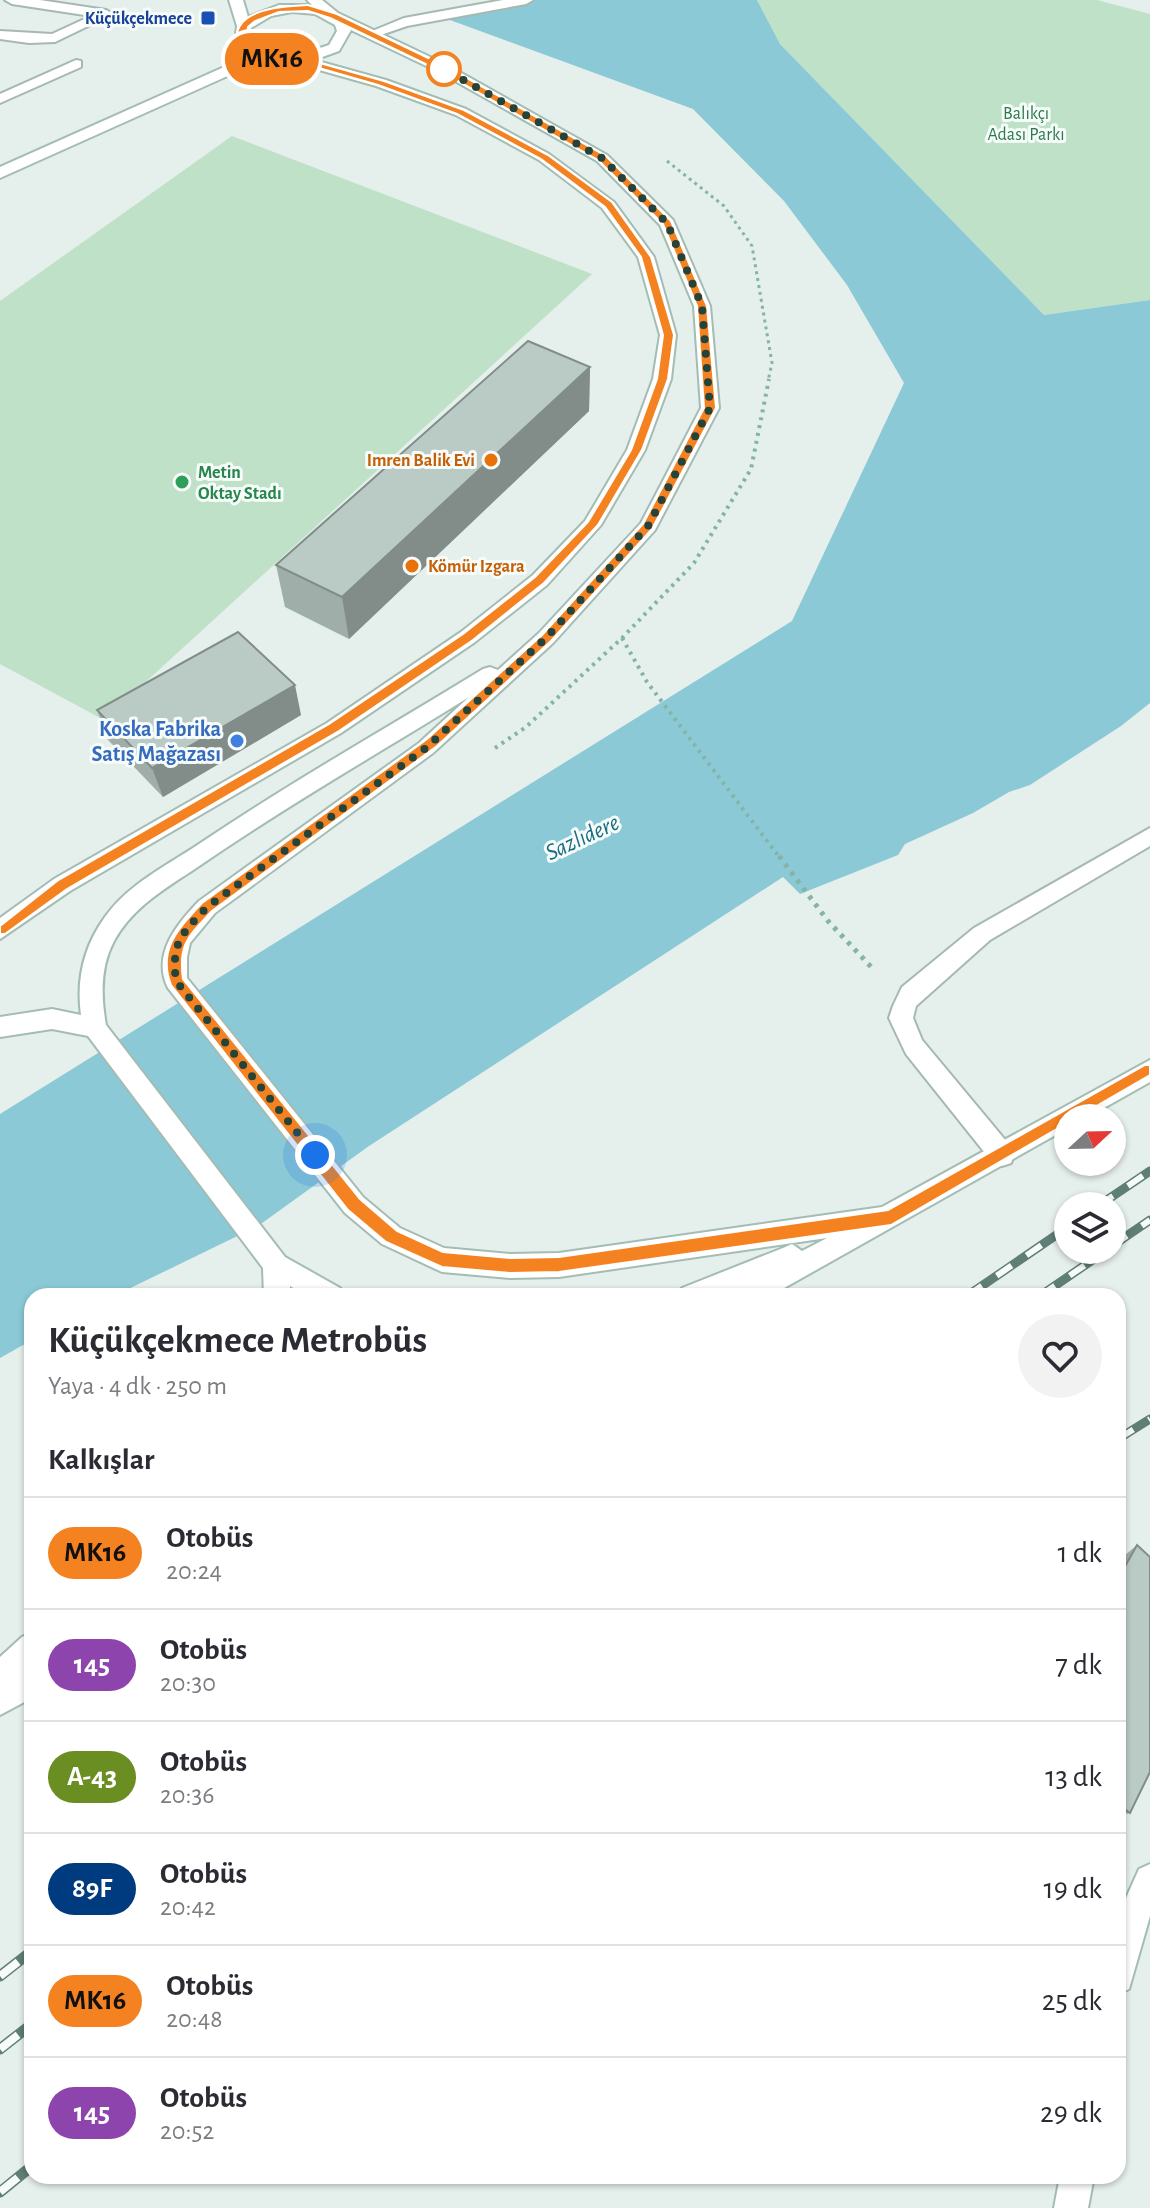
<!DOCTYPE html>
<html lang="tr">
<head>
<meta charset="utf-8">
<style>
	:root { --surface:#fff; --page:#f2f2f3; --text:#2b2b33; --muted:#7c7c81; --line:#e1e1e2 }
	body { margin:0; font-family:"Alegreya Sans",sans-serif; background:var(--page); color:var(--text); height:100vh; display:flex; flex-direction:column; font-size:30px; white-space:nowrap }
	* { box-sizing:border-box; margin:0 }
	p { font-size:26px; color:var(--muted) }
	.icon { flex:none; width:44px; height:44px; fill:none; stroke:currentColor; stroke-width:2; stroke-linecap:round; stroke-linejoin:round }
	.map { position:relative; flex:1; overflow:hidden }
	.side { position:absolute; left:24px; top:1288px; width:1102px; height:896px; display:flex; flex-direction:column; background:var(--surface); border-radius:24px; box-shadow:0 2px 6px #0004 }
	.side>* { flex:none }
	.badge { padding:0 16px; border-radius:26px; font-size:28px; line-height:52px }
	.needle { width:52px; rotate:68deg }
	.tools { position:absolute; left:1054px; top:1104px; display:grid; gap:16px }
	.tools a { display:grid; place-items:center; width:72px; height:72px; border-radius:50%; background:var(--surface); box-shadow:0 2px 6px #0004; font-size:40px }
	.you { position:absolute; width:40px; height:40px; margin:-20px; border:6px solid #fff; border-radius:50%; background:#1a73e8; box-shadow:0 0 0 12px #1a73e833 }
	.map>.badge { position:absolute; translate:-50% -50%; box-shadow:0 0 0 4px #fff }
	h2 { padding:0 24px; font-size:30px; line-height:72px }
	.round { display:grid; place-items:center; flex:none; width:84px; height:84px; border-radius:42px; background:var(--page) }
	.head { display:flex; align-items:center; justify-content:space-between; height:136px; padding:0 24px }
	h1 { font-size:38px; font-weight:600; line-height:60px }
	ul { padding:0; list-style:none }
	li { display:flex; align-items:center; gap:24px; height:112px; padding:0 24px; border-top:2px solid var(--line) }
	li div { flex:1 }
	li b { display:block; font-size:30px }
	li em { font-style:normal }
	li .badge { min-width:88px; font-weight:700; text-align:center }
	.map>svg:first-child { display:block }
	.green { fill:#bee1c8 }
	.water { fill:#8bc9d6 }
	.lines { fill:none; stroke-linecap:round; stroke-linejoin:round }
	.lane-casing { stroke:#a7b8b3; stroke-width:4 }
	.street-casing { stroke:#a7b8b3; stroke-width:4 }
	.secondary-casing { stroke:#a3bcb4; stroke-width:4 }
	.path-far2 { stroke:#84b4a6; stroke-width:3; stroke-dasharray:3 4; stroke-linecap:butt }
	.path-far1 { stroke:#84b4a6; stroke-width:4; stroke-dasharray:3 5; stroke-linecap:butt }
	.path { stroke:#84b4a6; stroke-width:5; stroke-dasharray:4 6; stroke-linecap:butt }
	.lane { fill:#fff; fill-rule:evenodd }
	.street { fill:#fff; fill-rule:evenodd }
	.secondary { fill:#fff; fill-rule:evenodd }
	.rail-far1-casing { stroke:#5e7e76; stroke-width:9 }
	.rail-casing { stroke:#5e7e76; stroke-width:11 }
	.rail-far1 { stroke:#f7fbf9; stroke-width:6; stroke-dasharray:18; stroke-linecap:butt }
	.rail { stroke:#f7fbf9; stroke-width:8; stroke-dasharray:23; stroke-linecap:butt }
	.wall { fill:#a0aea9 }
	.shaded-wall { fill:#828d89 }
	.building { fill:#bacac4; stroke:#828d89; stroke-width:2 }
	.line { fill:#f58220; stroke:#fff; stroke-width:2 }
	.walk { stroke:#23433b; stroke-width:8; stroke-dasharray:0 14.4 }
	.transit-dot { fill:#1a4fb4; stroke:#f7fbf9; stroke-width:3 }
	.stop-dot { fill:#fff; stroke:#f58220; stroke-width:4 }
	.food-dot { fill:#e8710a; stroke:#f7fbf9; stroke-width:3 }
	.leisure-dot { fill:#2e9e5b; stroke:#f7fbf9; stroke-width:3 }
	.shop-dot { fill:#3f7fe0; stroke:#f7fbf9; stroke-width:3 }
	.labels { text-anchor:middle; stroke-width:6; stroke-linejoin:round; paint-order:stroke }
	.far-transit-label { font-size:18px; font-weight:bold; fill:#164399; stroke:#f7fbf9; text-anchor:end }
	.far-park-label { font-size:18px; fill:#2a7c4c; stroke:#f7fbf9 }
	.far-food-label { font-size:18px; font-weight:bold; fill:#c56008; stroke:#f7fbf9; text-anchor:end }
	.far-leisure-label { font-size:18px; font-weight:bold; fill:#27864d; stroke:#f7fbf9; text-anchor:start }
	.shop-label { font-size:22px; font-weight:bold; fill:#366cbe; stroke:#f7fbf9; text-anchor:end }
	.water-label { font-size:24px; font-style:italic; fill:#196e83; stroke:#f7fbf9 }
</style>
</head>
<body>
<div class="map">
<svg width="1150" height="2208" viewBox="0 0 1150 2208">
	<rect width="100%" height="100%" fill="#e5efeb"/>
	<g class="green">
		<polygon points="757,0 1097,0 1150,14 1150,300 1044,315 780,44"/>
		<polygon points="232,136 592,274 104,720 0,664 0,301"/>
	</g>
	<polygon class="water" points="534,0 757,0 780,44 1044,315 1150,300 1150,703 1121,726 1030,785 1009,792 973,813 905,844 898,855 800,894 783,877 369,1146 258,1226 114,1296 32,1296 32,1340 0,1358 0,1114 792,621 904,383 847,285 784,201 693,109 439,16"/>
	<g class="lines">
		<defs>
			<g id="lane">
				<polygon points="5,0 40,0 106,10 113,14 55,42 29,43 0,39 0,31 52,34 91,16 12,4"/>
				<polygon points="76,60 81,61 81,67 0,103 0,94"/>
				<polygon points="1150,828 1150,846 990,940 916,1006 913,1018 922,1040 1011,1147 1014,1155 1011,1163 1002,1166 993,1163 906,1054 889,1018 893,1006 902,987 974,928"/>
			</g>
			<polygon id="street" points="503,0 533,0 526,4 407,26 372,38 365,34 404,18"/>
			<g id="secondary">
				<path d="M229,0H243L248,17L279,5H312L307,0H322L338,13L449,66L607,155L673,220L710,306L719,408L655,530L553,643L433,753L215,913L190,943L187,957V978L363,1197L400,1228L444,1248L510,1254L559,1253L882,1207L1150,1060V1082L1086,1118H1068V1128L770,1296H733L736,1290L721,1296H678L682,1288L783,1248L792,1244L802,1251L827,1238L559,1277L510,1278L442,1272L382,1244L345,1213L168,988C151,954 178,923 199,901L419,743L469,697C381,752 291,803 205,862C172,885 134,904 114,941C100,967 101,997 106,1025L285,1257L340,1288L344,1296H307L290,1286V1296H264L263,1268L88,1036L52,1029L0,1037V1017L52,1009L81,1015C76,980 84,946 105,917C128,885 164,867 196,846C289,783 387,728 483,669L490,667L498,670L539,633L641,523L701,408L694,306L660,225L597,161L439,72L351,30L339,51L314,60L386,80L466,109L549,154L614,202L654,257L676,335L671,379L645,450L601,525L547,585L475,642L341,733L70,891L0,939V918L54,879L327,723L461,632L533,575L585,521L627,450L653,379L660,335L638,257L602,208L539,160L456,115L376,86L298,64L263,60L0,178V167L251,55L235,43L237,26ZM292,12L315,14L335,25L337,31L329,45C298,56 278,61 249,42L251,28L271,16Z"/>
				<polygon points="32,1632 32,1698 0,1715 0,1657 22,1637"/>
				<polygon points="1150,1864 1150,1916 1129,1989 1118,1994 1118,1916 1139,1869"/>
				<polygon points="1060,2176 1094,2176 1088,2208 1054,2208"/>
			</g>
		</defs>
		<use href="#lane" class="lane-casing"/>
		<use href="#street" class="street-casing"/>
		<use href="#secondary" class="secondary-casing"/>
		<polyline class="path-far2" points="667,161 724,206 752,246 772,363 768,381"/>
		<g class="path-far1">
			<polyline points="622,638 647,682 780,858"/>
			<polyline points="495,748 526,727 622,638 694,563 751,469 769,379"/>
		</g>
		<polyline class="path" points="779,856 828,921 875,971"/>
		<use href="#lane" class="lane"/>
		<use href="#street" class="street"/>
		<use href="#secondary" class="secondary"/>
		<defs>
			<g id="rail-far1">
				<polyline points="1098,1206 1150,1171"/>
				<polyline points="1112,1246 1150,1220"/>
				<polyline points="967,1296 1068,1227"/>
				<polyline points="1040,1296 1107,1250"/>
				<polyline points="1118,1439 1150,1419"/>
			</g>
			<g id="rail">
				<polyline points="0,1976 32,1951"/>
				<polyline points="0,2049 32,2024"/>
				<polyline points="0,2192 32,2166"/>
			</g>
		</defs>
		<use href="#rail-far1" class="rail-far1-casing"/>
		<use href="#rail" class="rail-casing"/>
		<use href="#rail-far1" class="rail-far1"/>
		<use href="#rail" class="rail"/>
	</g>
	<g class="wall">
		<polygon points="590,367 589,411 349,639 285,607 276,565"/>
		<polygon points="97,710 301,715 163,797 108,740"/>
		<polygon points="1137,1545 1130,1813 1118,1816 1118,1561"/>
	</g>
	<g class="shaded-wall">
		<polygon points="590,367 589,411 349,639 342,597"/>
		<polygon points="295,685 301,715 163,797 152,768"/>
	</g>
	<g class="building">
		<polygon points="528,341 590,367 342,597 276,565"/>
		<polygon points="238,632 295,685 152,768 97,710"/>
		<polygon points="1137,1545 1150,1557 1150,1772 1130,1813 1118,1804 1118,1579"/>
	</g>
	<path class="line" d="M308,5L337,14L447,67L606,156L671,221L707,306L716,408L652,529L551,641L437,746L212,911C189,936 178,943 183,979L360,1199L397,1231L443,1252L510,1258L559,1257L888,1210L1145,1065H1150V1075L891,1225L559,1272L510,1273L442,1267L386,1242L348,1210L171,985C157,949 179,928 202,903L427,739L542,635L643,524L704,408L697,306L663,224L598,160L440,71L330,18L308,11L279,12L255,21L248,27L246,42L263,54L302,58L384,81L464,110L548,155L612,202L651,257L674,335L668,379L642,450L598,525L544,583L473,640L339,731L67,889L5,934H0V926L57,881L329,724L463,634L535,577L588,522L631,450L657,379L663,335L641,257L605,207L541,159L457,114L378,85L298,62L258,58L237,43C231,8 285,6 308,5Z"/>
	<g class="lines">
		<path class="walk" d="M315,1155L176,981C171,942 182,934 207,907L426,748L546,638L648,526L710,408L702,306L667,223L602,158L444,69"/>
	</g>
	<rect class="transit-dot" x="200" y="10" width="16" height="16" rx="4"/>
	<circle class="stop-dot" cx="444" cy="69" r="16"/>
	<g class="food-dot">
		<circle cx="491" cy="460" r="8"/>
		<circle cx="412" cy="566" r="8"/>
	</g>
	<circle class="leisure-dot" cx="182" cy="482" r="8"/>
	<circle class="shop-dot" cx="237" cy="741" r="8"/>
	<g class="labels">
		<g class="far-transit-label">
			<text x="192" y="24">Küçükçekmece</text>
		</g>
		<g class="far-park-label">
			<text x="1026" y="119">Balıkçı<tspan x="1026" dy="21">Adası Parkı</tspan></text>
		</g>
		<g class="far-food-label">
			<text x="475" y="466">Imren Balik Evi</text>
			<text x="428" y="572" text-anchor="start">Kömür Izgara</text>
		</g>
		<g class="far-leisure-label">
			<text x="198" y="478">Metin<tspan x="198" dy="21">Oktay Stadı</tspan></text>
		</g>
		<g class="shop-label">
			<text x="221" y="736">Koska Fabrika<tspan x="221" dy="25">Satış Mağazası</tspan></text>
		</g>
		<g class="water-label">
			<text transform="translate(582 837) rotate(-25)" y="8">Sazlıdere</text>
		</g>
	</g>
</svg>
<div class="tools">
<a><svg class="needle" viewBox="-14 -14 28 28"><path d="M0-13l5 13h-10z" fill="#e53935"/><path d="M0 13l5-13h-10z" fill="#7c7c81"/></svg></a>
<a><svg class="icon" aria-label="layers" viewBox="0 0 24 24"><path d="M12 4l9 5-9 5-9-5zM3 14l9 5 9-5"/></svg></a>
</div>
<div class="you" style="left:315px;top:1155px"></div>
<b class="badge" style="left:272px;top:59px;background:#f58220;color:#111">MK16</b>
<section class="side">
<div class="head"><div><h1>Küçükçekmece Metrobüs</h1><p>Yaya · 4 dk · 250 m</p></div><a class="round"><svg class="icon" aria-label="heart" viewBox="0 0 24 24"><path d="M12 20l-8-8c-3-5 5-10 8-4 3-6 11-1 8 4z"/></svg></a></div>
<h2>Kalkışlar</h2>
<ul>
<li><span class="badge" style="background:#f58220;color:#111">MK16</span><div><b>Otobüs</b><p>20:24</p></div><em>1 dk</em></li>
<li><span class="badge" style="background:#8e44ad;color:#fff">145</span><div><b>Otobüs</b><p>20:30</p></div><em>7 dk</em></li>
<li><span class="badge" style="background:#6b8e23;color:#fff">A-43</span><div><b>Otobüs</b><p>20:36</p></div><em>13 dk</em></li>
<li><span class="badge" style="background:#003b80;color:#fff">89F</span><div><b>Otobüs</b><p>20:42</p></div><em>19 dk</em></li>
<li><span class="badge" style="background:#f58220;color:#111">MK16</span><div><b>Otobüs</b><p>20:48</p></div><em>25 dk</em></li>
<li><span class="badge" style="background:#8e44ad;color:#fff">145</span><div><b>Otobüs</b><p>20:52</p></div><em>29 dk</em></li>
</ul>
</section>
</div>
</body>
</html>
